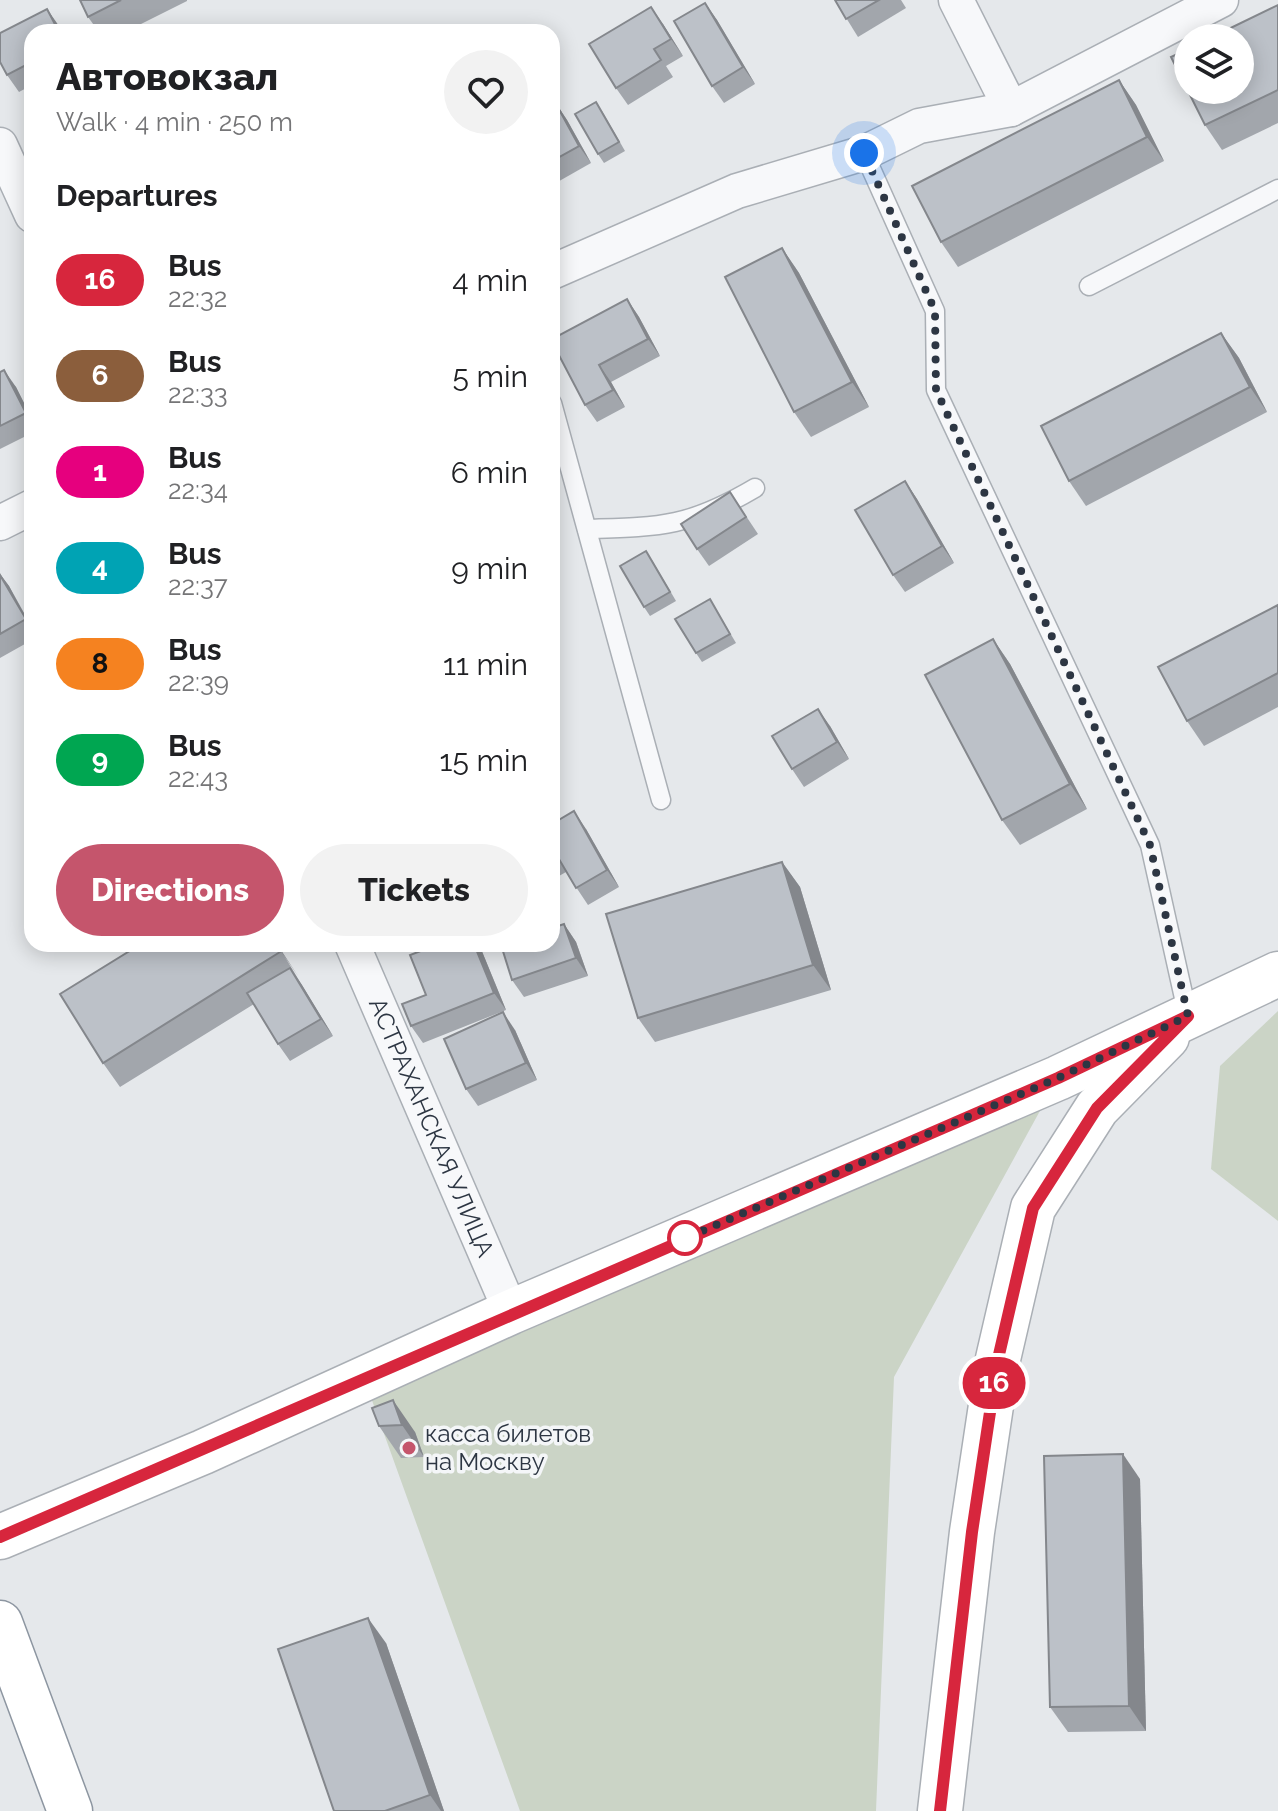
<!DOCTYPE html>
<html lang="en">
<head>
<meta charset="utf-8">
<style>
	:root { --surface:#fff; --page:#f2f2f2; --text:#202124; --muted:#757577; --accent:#c5556c }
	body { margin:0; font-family:Raleway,sans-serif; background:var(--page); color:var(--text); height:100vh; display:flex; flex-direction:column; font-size:30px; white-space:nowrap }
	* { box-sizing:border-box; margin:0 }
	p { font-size:26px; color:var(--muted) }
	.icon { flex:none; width:44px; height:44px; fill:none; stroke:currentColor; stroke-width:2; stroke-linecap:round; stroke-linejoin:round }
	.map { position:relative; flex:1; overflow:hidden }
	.sheet { position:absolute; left:24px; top:24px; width:536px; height:928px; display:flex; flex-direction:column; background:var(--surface); border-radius:24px; box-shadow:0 4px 20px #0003 }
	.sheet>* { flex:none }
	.badge { padding:0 16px; border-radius:26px; font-size:28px; line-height:52px }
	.tools { position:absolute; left:1174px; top:24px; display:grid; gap:16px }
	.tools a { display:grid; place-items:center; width:80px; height:80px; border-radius:50%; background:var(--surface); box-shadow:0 4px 20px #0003; font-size:40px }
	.you { position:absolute; width:40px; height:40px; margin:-20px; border:6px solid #fff; border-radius:50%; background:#1a73e8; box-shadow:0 0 0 12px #1a73e833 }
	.map>.badge { position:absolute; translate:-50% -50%; box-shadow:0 0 0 4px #fff }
	h2 { padding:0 32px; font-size:30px; line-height:72px }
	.round { display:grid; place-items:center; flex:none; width:84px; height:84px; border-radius:42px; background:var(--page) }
	.overview { display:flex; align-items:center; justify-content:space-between; height:136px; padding:0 32px }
	h1 { font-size:38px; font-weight:800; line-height:60px }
	.cta { display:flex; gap:16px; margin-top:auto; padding:16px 32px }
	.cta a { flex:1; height:92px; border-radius:48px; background:var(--accent); color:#fff; font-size:32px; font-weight:800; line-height:92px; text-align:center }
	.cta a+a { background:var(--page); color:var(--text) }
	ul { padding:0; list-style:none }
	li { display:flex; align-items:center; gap:24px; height:96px; padding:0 32px }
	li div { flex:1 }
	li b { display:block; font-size:30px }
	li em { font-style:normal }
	li .badge { min-width:88px; font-weight:700; text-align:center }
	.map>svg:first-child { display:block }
	.green { fill:#cbd4c6 }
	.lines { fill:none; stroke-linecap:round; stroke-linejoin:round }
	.service-casing { stroke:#aaafb5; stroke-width:21 }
	.minor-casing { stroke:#aaafb5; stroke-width:37 }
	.secondary-casing { stroke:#aaafb5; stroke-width:47 }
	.trunk-casing { stroke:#8d96a1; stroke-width:47 }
	.service { stroke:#f7f8fa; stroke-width:18 }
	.minor { stroke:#f7f8fa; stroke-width:34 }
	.secondary { stroke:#fff; stroke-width:44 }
	.trunk { stroke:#fff; stroke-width:44 }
	.wall { fill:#a2a6ac }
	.shaded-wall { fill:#84878c }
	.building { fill:#bcc1c8; stroke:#84878c; stroke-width:2 }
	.line-casing { stroke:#fff; stroke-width:18 }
	.line { stroke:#d7263d; stroke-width:12 }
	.walk { stroke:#2d3643; stroke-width:8; stroke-dasharray:0 14.4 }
	.stop-dot { fill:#fff; stroke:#d7263d; stroke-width:4 }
	.poi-dot { fill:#c5556c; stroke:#f4f6f8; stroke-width:3 }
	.labels { text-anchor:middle; stroke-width:7; stroke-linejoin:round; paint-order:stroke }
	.street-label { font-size:24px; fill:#2d3643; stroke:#f4f6f8 }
	.poi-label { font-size:24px; fill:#2d3643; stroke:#f4f6f8; text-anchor:start }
</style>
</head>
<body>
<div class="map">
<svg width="1278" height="1811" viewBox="0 0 1278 1811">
	<rect width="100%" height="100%" fill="#e5e8eb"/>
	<g class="green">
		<polygon points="1278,1011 1278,1221 1211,1169 1220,1066"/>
		<polygon points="1058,1078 894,1377 876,1811 520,1811 365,1381"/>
	</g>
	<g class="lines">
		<defs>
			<g id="service">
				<polyline points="864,153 935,311 936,390 1150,845 1188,1016"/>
				<polyline points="1089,286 1278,189"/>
				<polyline points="552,403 661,800"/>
				<path d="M587,529C661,527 689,527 755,488"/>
			</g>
			<g id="minor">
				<polyline points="956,0 1011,109"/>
				<polyline points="0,145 32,215"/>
				<polyline points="552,272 737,191 864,153 919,126 1011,109 1221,0"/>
				<polyline points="0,523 32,507"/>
				<path id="s1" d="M352,944L511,1312"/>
			</g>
			<g id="secondary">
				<polyline points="0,1537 203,1452 511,1312 1058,1078 1278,974"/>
				<polyline points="940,1811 972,1532 998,1359 1033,1208 1097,1108 1167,1037"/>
			</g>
			<polyline id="trunk" points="0,1623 70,1811"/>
		</defs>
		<use href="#service" class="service-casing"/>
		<use href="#minor" class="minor-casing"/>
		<use href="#secondary" class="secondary-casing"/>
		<use href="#trunk" class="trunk-casing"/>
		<use href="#service" class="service"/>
		<use href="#minor" class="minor"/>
		<use href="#secondary" class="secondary"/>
		<use href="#trunk" class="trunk"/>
	</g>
	<g class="wall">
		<polygon points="80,0 187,0 187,1 125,32 99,32 88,17"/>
		<polygon points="835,0 901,0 906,8 858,37"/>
		<polygon points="705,3 717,20 755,84 724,103 712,86"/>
		<polygon points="1278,5 1278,123 1222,150 1205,125"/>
		<polygon points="47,9 62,32 32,32 32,85 19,92 7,75 0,62 0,33"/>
		<polygon points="663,24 683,56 666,66 673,77 628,105 616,88"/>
		<polygon points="1119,80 1136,105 1164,161 958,267 941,242"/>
		<polygon points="555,102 567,120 591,163 554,184 552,180 552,104"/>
		<polygon points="602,111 625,151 604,163 598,154"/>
		<polygon points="782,248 799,273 869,407 811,437 794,412"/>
		<polygon points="627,299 639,317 660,356 611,382 625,407 597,422 585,405 552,342"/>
		<polygon points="1221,333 1239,358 1267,412 1086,506 1069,481"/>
		<polygon points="0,372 16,387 32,419 32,433 0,449"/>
		<polygon points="905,481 917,499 954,563 905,592 893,575"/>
		<polygon points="730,492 758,534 709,566 697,549"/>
		<polygon points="652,560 676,601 650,616 644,607"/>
		<polygon points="0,574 9,586 32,627 32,640 0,658"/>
		<polygon points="710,599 736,643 702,662 696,653"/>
		<polygon points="1278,605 1278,707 1204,746 1187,721"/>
		<polygon points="993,639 1010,664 1087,809 1020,845 1002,820"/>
		<polygon points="830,726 849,759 804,787 792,769"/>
		<polygon points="552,824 586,829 619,887 588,905 566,872 552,880"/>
		<polygon points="782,862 800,887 831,990 655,1042 638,1018"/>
		<polygon points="564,924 576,942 588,976 524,997 512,980"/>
		<polygon points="277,944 333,1036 290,1061 278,1044 254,1004 120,1087 103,1063 163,945"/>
		<polygon points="481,949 506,1010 423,1043 411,1026 426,995"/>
		<polygon points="515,1030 537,1080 478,1106 466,1089"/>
		<polygon points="372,1408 415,1432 424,1457 401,1458 379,1426"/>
		<polygon points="1140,1479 1146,1731 1068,1732 1050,1707"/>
		<polygon points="386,1643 444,1811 334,1811"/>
	</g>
	<g class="shaded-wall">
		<polygon points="705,3 717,20 755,84 743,67"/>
		<polygon points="651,7 663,24 683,56 671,39"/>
		<polygon points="47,9 59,26 62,32 59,32"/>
		<polygon points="1119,80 1136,105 1164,161 1147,137"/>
		<polygon points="555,102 567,120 591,163 579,146"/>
		<polygon points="782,248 799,273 869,407 852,382"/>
		<polygon points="627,299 639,317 660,356 648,339"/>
		<polygon points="1221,333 1239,358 1267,412 1250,387"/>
		<polygon points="599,365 611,382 625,407 613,390"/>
		<polygon points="4,370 16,387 32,419 32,422 26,413"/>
		<polygon points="905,481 917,499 954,563 942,546"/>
		<polygon points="0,574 9,586 32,629 26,619"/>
		<polygon points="993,639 1010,664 1087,809 1070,784"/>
		<polygon points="818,709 830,726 849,759 837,742"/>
		<polygon points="574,811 586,829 619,887 607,870"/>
		<polygon points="782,862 800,887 831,990 813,965"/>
		<polygon points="564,924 576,942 588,976 576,958"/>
		<polygon points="276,944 277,944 298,976"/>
		<polygon points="474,944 478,944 481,949 506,1010 494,993"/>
		<polygon points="290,968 302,985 333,1036 321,1019"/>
		<polygon points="503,1012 515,1030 537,1080 526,1063"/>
		<polygon points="393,1400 415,1432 424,1457 402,1425"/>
		<polygon points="1123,1454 1140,1479 1146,1731 1129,1706"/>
		<polygon points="368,1618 386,1643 444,1811 441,1811 430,1795"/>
	</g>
	<g class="building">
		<polygon points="80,0 121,0 88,17"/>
		<polygon points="835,0 879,0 846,19"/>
		<polygon points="705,3 743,67 712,86 674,21"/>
		<polygon points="1278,5 1278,90 1205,125 1171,57 1188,49 1188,90 1240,90 1240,38 1210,38"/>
		<polygon points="651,7 671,39 654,49 661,60 616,88 589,44"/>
		<polygon points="47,9 59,32 32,32 32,62 7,75 0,62 0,33"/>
		<polygon points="1119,80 1147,137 941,242 912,186"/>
		<polygon points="555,102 579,146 552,161 552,104"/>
		<polygon points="596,102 619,142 598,154 575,114"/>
		<polygon points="782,248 852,382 794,412 725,277"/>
		<polygon points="627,299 648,339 599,365 613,390 585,405 552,342 552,339"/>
		<polygon points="1221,333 1250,387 1069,481 1041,426"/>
		<polygon points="4,370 26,413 0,426 0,372"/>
		<polygon points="905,481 942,546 893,575 855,510"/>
		<polygon points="730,492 746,517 697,549 681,524"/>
		<polygon points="646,551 670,592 644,607 620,566"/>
		<polygon points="0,575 26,619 0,634"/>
		<polygon points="710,599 730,634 696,653 675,619"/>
		<polygon points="1278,605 1278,673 1187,721 1158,667"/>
		<polygon points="993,639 1070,784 1002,820 925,675"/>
		<polygon points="818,709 837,742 792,769 772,736"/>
		<polygon points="574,811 607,870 576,888 556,854 552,856 552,824"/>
		<polygon points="782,862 813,965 638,1018 606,914"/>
		<polygon points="564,924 576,958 512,980 501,945 504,944 552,944 552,928"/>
		<polygon points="141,944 161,944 162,945 164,944 276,944 280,952 103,1063 60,994"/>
		<polygon points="439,944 474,944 494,993 411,1026 402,1004 426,995 410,955"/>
		<polygon points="290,968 321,1019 278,1044 247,993"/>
		<polygon points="503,1012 526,1063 466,1089 444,1039"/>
		<polygon points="393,1400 402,1425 379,1426 372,1408"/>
		<polygon points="1123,1454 1129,1706 1050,1707 1044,1456"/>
		<polygon points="368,1618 430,1795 385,1811 334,1811 278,1649"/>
	</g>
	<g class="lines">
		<defs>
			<polyline id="line" points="0,1537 1058,1078 1188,1016 1097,1108 1033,1208 998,1359 972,1532 940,1811"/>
		</defs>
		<use href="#line" class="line-casing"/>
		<use href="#line" class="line"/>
		<polyline class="walk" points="685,1238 681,1240 1058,1078 1188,1016 1150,845 936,390 935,311 864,153"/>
	</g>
	<circle class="stop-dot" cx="685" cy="1238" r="16"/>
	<circle class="poi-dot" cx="409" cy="1448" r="8"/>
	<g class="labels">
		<g class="street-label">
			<text dy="8" stroke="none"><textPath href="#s1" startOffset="200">АСТРАХАНСКАЯ УЛИЦА</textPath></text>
		</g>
		<g class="poi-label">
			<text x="425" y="1442">касса билетов<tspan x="425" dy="28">на Москву</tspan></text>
		</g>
	</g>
</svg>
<div class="tools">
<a><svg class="icon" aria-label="layers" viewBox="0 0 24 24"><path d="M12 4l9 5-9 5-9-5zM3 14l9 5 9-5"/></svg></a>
</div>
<div class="you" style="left:864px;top:153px"></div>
<b class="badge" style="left:994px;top:1383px;background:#d7263d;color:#fff">16</b>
<section class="sheet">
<div class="overview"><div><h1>Автовокзал</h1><p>Walk · 4 min · 250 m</p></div><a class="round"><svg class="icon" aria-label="heart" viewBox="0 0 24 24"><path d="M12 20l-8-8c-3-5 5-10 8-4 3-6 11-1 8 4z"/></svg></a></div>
<h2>Departures</h2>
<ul>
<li><span class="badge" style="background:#d7263d;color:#fff">16</span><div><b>Bus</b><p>22:32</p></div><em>4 min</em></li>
<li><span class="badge" style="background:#8b5e3c;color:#fff">6</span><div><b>Bus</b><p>22:33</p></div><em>5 min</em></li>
<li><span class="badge" style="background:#e6007e;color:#fff">1</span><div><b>Bus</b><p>22:34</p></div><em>6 min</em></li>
<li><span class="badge" style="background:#00a3b4;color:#fff">4</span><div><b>Bus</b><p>22:37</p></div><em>9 min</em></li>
<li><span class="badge" style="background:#f58220;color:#111">8</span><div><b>Bus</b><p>22:39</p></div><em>11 min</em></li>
<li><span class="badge" style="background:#00a651;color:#fff">9</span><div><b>Bus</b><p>22:43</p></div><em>15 min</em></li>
</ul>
<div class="cta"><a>Directions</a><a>Tickets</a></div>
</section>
</div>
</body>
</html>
